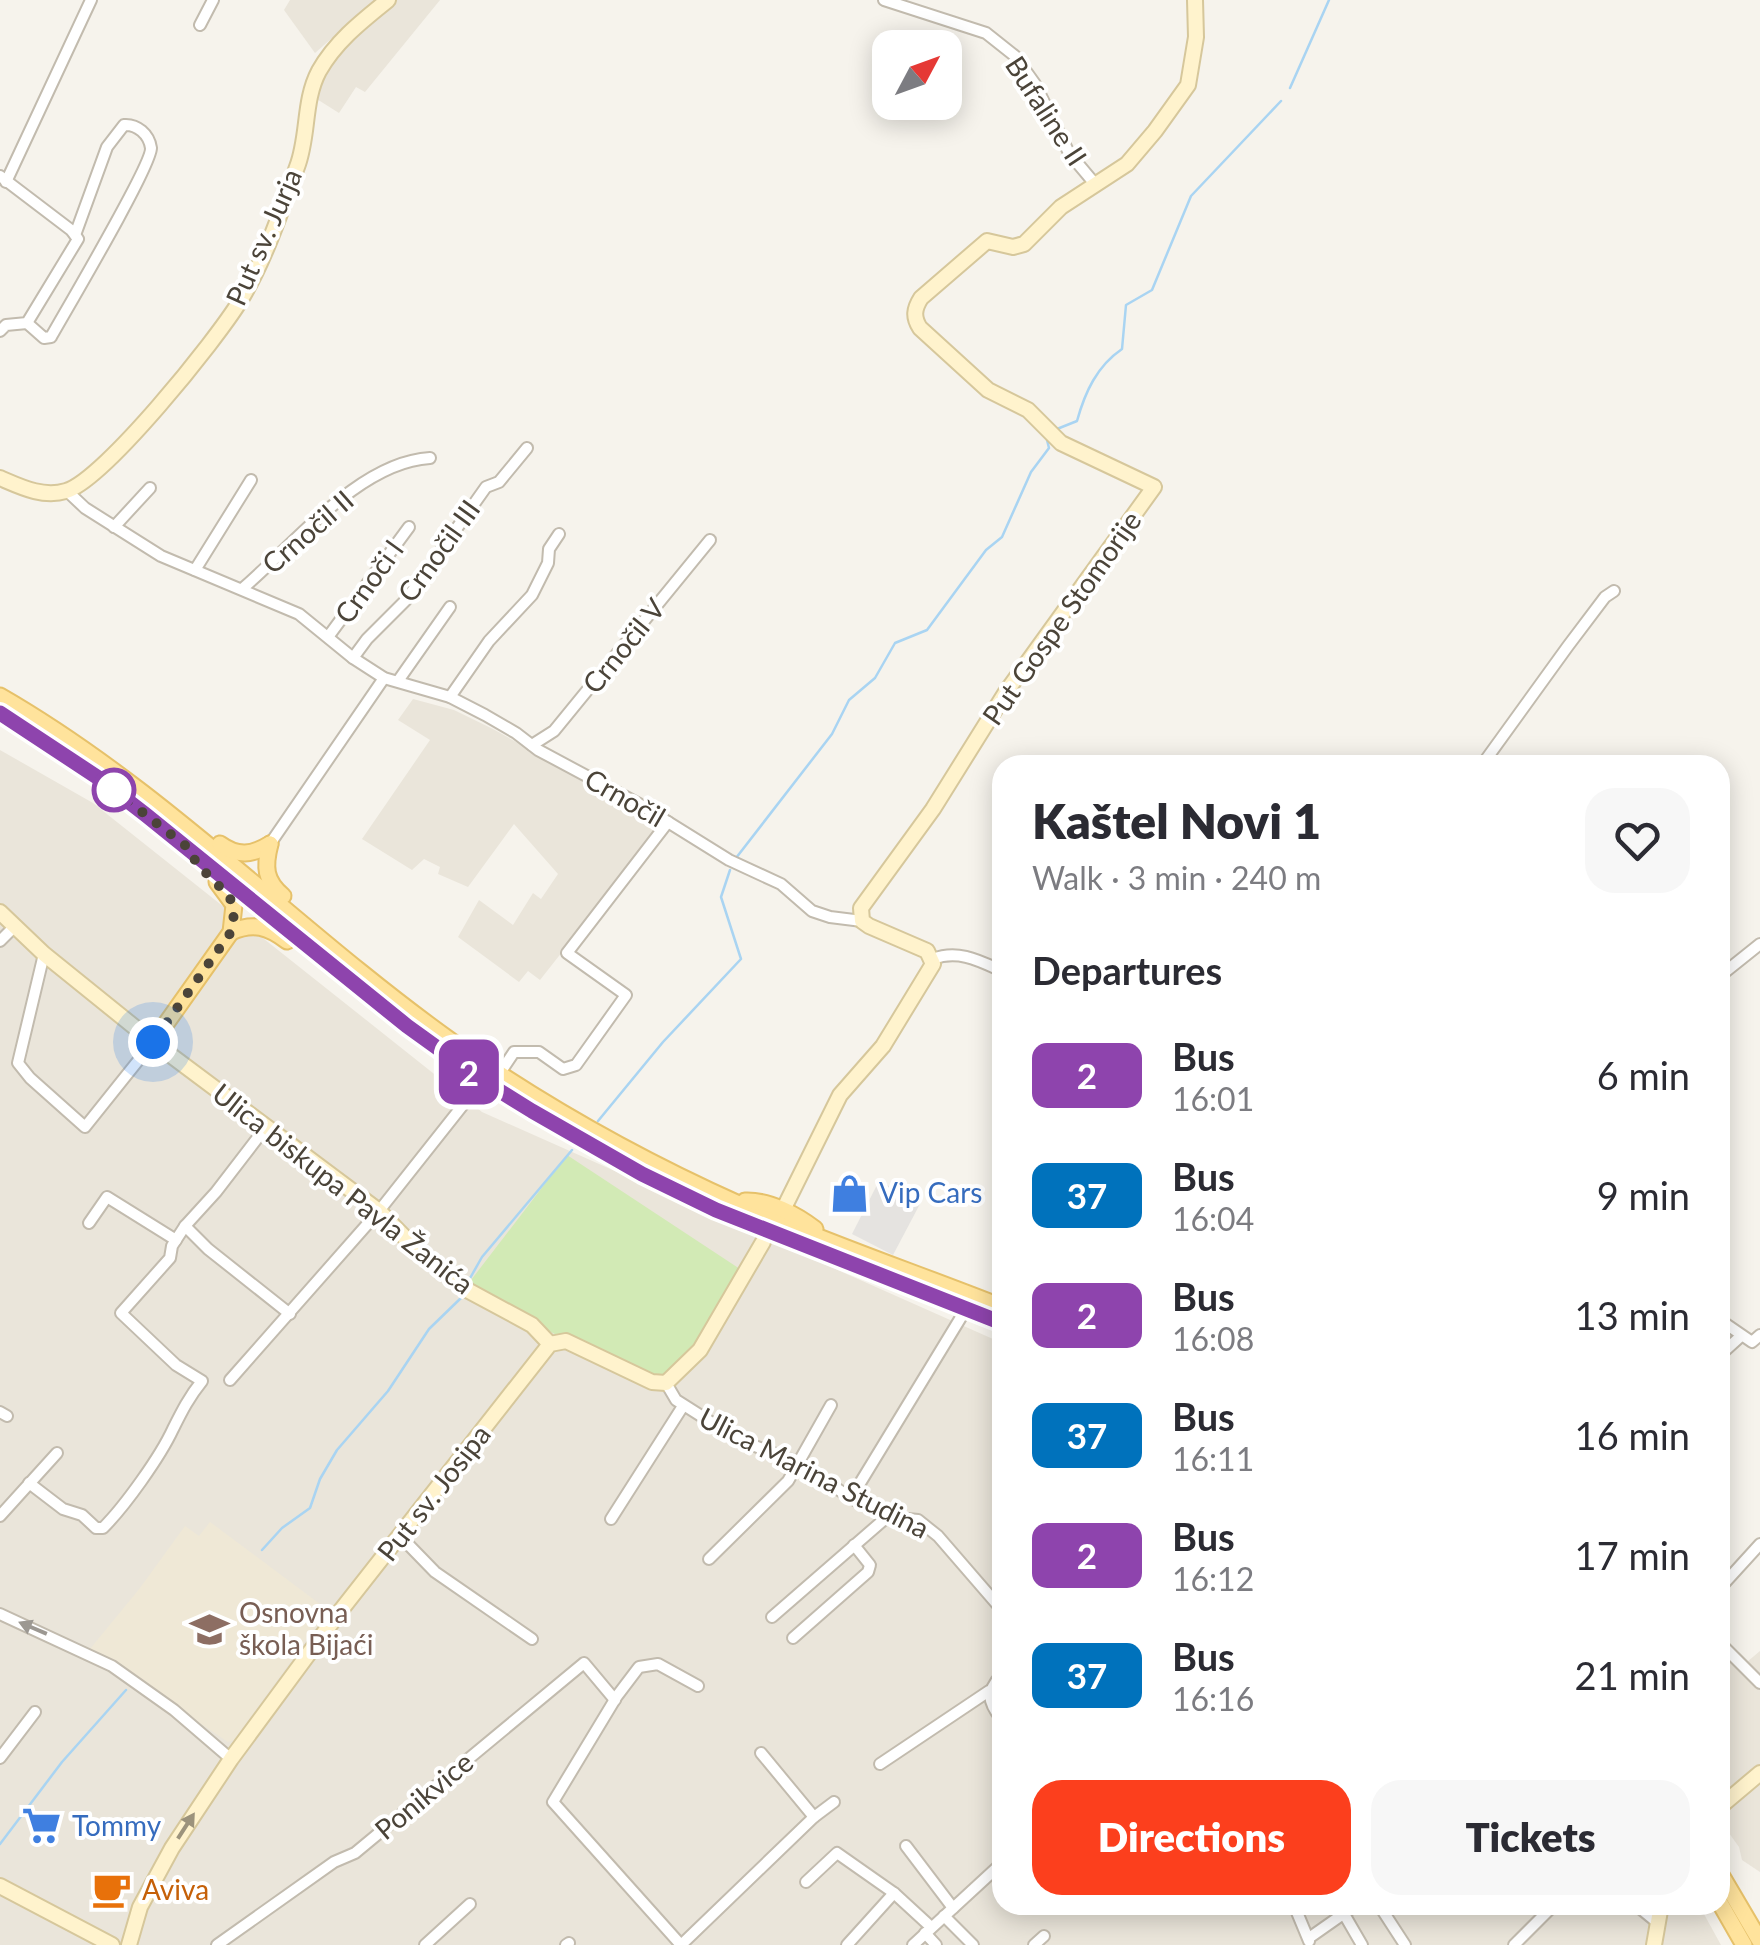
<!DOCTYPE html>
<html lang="en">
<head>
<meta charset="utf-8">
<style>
	:root { --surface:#fff; --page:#f7f7f7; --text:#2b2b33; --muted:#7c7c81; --accent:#fc3f1d }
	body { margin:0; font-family:Lato,sans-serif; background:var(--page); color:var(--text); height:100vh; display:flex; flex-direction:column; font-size:38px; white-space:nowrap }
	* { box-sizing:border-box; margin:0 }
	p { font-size:32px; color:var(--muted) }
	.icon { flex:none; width:55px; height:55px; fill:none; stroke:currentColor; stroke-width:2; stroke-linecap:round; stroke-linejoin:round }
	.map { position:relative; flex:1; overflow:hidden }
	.panel { position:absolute; left:992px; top:755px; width:738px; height:1160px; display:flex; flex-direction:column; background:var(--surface); border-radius:30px; box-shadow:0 5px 25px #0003 }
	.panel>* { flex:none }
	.badge { padding:0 20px; border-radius:15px; font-size:35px; line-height:65px }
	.needle { width:65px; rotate:49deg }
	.tools { position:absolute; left:872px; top:30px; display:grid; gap:20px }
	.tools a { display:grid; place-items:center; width:90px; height:90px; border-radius:20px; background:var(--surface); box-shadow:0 5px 25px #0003; font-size:50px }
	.you { position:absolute; width:50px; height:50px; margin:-25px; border:8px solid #fff; border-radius:50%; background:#1a73e8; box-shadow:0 0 0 15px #1a73e833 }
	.map>.badge { position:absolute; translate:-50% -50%; box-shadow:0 0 0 5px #fff }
	h2 { padding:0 40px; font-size:38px; line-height:90px }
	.round { display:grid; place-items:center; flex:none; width:105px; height:105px; border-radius:30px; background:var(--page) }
	.summary { display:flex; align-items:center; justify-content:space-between; height:170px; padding:0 40px }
	h1 { font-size:48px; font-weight:800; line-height:75px }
	.action { display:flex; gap:20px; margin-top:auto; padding:20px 40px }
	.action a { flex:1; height:115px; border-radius:30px; background:var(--accent); color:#fff; font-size:40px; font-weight:800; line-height:115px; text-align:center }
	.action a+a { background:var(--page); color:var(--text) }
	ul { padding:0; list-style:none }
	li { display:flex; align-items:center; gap:30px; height:120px; padding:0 40px }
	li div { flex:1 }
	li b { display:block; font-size:38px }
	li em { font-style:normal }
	li .badge { min-width:110px; font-weight:700; text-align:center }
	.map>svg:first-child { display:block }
	.residential { fill:#eae5da }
	.education { fill:#efe8d6 }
	.green { fill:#d2eab5 }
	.parking { fill:#e5e3e0 }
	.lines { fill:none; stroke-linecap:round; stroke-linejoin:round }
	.stream { stroke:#a9d4f2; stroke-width:2.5 }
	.street-casing { stroke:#c2bbae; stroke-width:14 }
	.secondary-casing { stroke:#d6c79b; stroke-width:18 }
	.primary-casing { stroke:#e6c16a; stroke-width:19 }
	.street { stroke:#fff; stroke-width:10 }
	.secondary { stroke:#fff3cd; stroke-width:14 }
	.primary { stroke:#ffe39c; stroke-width:15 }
	.oneway { fill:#9c9892 }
	.oneway2 { fill:#9c937c }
	.line-casing { stroke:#fff; stroke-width:22 }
	.line { stroke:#8e44ad; stroke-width:15 }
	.walk { stroke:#4b4439; stroke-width:10; stroke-dasharray:0 18 }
	.stop-dot { fill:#fff; stroke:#8e44ad; stroke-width:5 }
	.labels { text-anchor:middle; stroke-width:8; stroke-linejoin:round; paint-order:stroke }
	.street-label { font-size:28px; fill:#4b4439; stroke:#fff }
	.shop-label { font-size:28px; fill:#366cbe; stroke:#fff; text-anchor:start }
	.education-label { font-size:28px; fill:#785e54; stroke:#fff; text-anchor:start }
	.food-label { font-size:28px; fill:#c56008; stroke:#fff; text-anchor:start }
</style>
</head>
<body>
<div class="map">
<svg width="1760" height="1945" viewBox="0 0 1760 1945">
	<rect width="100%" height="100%" fill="#f6f3ec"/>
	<g class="residential">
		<polygon points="290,0 375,0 315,53 284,10"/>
		<polygon points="393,0 440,0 365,92 356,87 339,113 312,96 326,64"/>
		<polygon points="413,699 454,710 493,729 663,824 540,980 528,971 519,982 458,937 479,900 513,925 533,893 541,899 558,874 514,824 468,887 438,874 440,867 424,859 412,870 362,839 430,740 398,720"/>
		<polygon points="0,750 93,803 482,1112 1002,1343 1002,1905 1699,1905 1721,1945 0,1945"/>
		<polygon points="1720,1635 1747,1662 1760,1651 1760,1872 1742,1860 1739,1847 1721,1822 1727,1809 1720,1800"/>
	</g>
	<polygon class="education" points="210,1522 328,1610 234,1740 228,1742 90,1649 140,1588 185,1526 199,1536"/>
	<path class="green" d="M567,1155L743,1271L686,1361L667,1379C616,1375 515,1311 468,1284Z"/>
	<polygon class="parking" points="879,1181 921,1202 893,1255 852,1234"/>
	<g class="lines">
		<g class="stream">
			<polyline points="1290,88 1329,0"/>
			<path d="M1057,429L1077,421C1085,392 1097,366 1122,349L1126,305L1152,290L1191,196L1281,101"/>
			<polyline points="736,858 832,734 849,700 875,678 895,643 927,630 986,550 1002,537 1031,472 1049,448 1047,440"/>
			<polyline points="598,1121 663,1042 741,959 721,897 730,870"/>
			<polyline points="469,1280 482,1257 572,1150"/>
			<polyline points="262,1550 282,1528 310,1508 320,1479 337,1450 388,1391 429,1329 462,1297"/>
			<polyline points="0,1844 62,1762 126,1690"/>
		</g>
		<defs>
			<g id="street">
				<polyline points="884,0 986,33 1015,56 1035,84 1069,153 1095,184"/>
				<polyline points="200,25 213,0"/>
				<polyline points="0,176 71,230 78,239 27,323 6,325 0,331"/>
				<polyline points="6,182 91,0"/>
				<path d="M27,323L44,338L51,337C65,312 152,165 151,148C149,134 137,124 124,125L107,147L75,235"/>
				<polyline points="67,491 85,508 161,556 299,614 353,658 384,678 450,697 485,715 516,733 538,750 639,804 729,860 781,884 812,911 830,917 862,921"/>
				<polyline points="114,527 150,488"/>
				<polyline points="195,570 251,480"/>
				<path d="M242,589C293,546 359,462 430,458"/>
				<polyline points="328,637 409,527"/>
				<polyline points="353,658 367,639 406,600 486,487 499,482 527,448"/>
				<polyline points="398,681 450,607"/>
				<polyline points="450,697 489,641 532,595 548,563 549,549 559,534"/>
				<polyline points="532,745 554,731 710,540"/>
				<polyline points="1482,765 1568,646 1605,597 1614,591"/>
				<polyline points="270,844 384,678"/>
				<polyline points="0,941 15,926"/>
				<polyline points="44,954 18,1063 30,1078 85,1127 153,1042"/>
				<path d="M933,959C958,949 980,961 1002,971"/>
				<polyline points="1720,976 1760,944"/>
				<polyline points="500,1073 514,1052 539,1052 563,1069 576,1065 626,995 567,953 668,822"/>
				<polyline points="89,1223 107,1197 176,1240"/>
				<polyline points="185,1226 208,1249 290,1314"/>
				<polyline points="1720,1320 1752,1342 1760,1335"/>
				<polyline points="1720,1355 1741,1336"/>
				<polyline points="230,1380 379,1211 482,1081"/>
				<polyline points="666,1383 676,1400 739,1440 797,1462 851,1498 887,1517 918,1520 938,1536 1002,1610"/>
				<polyline points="0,1412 7,1416"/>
				<path d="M29,1483L63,1509L82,1515L96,1528H103C125,1506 160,1457 173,1429C182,1411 189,1397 202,1381L176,1365L121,1313L170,1258L172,1246L185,1226L216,1192L266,1127"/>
				<polyline points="851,1498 966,1309"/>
				<polyline points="0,1516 57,1453"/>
				<polyline points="611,1519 683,1406"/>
				<polyline points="401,1537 435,1572 532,1639"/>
				<polyline points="709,1559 788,1481 831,1405"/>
				<polyline points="1720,1588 1760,1544"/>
				<polyline points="0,1614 112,1666 174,1710 231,1759"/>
				<polyline points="772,1617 887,1517"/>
				<polyline points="793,1638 868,1572 870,1565 854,1545"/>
				<polyline points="1720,1643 1760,1683"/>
				<path d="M1002,1674C986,1692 987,1701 1002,1720"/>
				<polyline points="0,1758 35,1712"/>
				<polyline points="880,1764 989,1691"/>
				<polyline points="814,1817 834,1802"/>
				<polyline points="906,1846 953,1908"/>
				<polyline points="806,1882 837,1853 894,1893 931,1927"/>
				<polyline points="1294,1905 1309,1941"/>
				<polyline points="1379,1905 1405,1945"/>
				<polyline points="1636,1905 1658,1923"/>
				<polyline points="1344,1914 1362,1945"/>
				<polyline points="944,1916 973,1945"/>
				<polyline points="925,1933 936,1945"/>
				<polyline points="1309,1938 1356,1905"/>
				<polyline points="217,1945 334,1862 355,1853 584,1663 615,1700"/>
				<polyline points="425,1945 470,1904"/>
				<polyline points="566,1945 569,1943"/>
				<polyline points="681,1945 553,1802 617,1696 639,1667 658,1664 698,1686"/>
				<polyline points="681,1945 814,1817 761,1753"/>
				<polyline points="847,1945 894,1893"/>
				<polyline points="913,1945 1002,1863"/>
				<polyline points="1034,1945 1044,1936"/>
				<polyline points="1514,1945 1554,1905"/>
			</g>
			<g id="secondary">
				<path d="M0,478C21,487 43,498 66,491C104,480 217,339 240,301C265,260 281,211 297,167C309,136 303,101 319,71C336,41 362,21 388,0"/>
				<polyline points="0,912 44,954 153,1042 379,1211 421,1254 469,1291 532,1325 550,1344"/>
				<path d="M783,1210L840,1095L883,1046L933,964L927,951L869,926L862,921L861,908L933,809L1006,692L1154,487L1061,443L1028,410L988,390L920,328C913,317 914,309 921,298L987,241L1013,247L1024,244L1061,207L1127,164L1155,131L1188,85L1196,37L1195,0"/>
				<polyline points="1721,1806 1760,1773"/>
				<polyline points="0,1886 112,1945"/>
				<polyline points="129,1945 140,1907 172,1848 231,1759 338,1614 550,1344 566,1341 652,1382 666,1383 700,1350 763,1242"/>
				<polyline points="1654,1945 1661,1905"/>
			</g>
			<g id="primary">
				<path d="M0,696C165,791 297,931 451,1041C542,1105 640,1160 741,1205C827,1243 916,1273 1002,1307"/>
				<polyline points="0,713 97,777 146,815 407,1027 482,1081 531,1111 662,1185 717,1211 1002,1323"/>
				<path d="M220,844C238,857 252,855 270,844"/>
				<path d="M270,844C264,867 265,881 283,896"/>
				<path d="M231,932C254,922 268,927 287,941"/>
				<polyline points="153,1042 231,932 234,905 217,882"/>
				<path d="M745,1201C769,1200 797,1215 815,1229"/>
				<polyline points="1720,1808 1721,1806"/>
				<polyline points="1720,1873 1760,1941"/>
				<polyline points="1720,1903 1744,1945"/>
			</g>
		</defs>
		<use href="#street" class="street-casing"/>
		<use href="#secondary" class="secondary-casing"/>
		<use href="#primary" class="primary-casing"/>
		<use href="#street" class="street"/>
		<use href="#secondary" class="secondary"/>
		<use href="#primary" class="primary"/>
	</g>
	<defs><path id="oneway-solid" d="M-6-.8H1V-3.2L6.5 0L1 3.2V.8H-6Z" transform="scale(2.5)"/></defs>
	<use class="oneway" href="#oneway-solid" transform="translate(33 1628) rotate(-157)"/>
	<use class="oneway2" href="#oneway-solid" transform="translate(186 1826) rotate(-57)"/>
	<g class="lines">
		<defs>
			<polyline id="line" points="0,713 97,777 146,815 407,1026 482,1080 532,1111 642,1174 716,1210 1002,1323"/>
		</defs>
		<use href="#line" class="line-casing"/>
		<use href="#line" class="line"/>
		<polyline class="walk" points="114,790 191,850 196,863 230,897 234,920 231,932 153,1042"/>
	</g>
	<defs>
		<symbol id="shop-bare" viewBox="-9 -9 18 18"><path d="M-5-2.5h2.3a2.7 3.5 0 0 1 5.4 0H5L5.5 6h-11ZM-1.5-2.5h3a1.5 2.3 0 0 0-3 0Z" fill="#3f7fe0" stroke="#fff" stroke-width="2.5" paint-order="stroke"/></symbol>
		<symbol id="school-bare" viewBox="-9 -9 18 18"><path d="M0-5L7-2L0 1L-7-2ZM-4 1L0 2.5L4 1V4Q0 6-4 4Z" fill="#8d6e63" stroke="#fff" stroke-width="2.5" paint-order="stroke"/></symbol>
		<symbol id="supermarket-bare" viewBox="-9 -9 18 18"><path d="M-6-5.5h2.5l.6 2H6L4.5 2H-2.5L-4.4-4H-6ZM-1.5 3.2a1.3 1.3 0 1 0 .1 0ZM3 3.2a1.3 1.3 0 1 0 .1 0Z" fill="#3f7fe0" stroke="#fff" stroke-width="2.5" paint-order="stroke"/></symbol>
		<symbol id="cafe-bare" viewBox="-9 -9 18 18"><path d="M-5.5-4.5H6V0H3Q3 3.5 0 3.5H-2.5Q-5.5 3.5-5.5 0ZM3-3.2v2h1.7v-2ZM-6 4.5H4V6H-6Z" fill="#e8710a" stroke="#fff" stroke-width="2.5" paint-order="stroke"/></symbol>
	</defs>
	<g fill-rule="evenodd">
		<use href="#shop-bare" x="822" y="1166" width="55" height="55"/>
		<use href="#school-bare" x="182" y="1602" width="55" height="55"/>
		<use href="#supermarket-bare" x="14" y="1798" width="55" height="55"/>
		<use href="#cafe-bare" x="84" y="1862" width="55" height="55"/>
	</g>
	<circle class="stop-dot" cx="114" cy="790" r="20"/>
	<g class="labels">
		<g class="street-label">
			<text transform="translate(1046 111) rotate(57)" y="10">Bufaline II</text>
			<text transform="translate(264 237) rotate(-66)" y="10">Put sv. Jurja</text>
			<text transform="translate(308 532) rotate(-41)" y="10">Crnočil II</text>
			<text transform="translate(439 551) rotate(-54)" y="10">Crnočil III</text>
			<text transform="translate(369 582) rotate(-54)" y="10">Crnoči l</text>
			<text transform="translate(1062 618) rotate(-55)" y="10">Put Gospe Stomorije</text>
			<text transform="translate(624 646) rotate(-51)" y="10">Crnočil V</text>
			<text transform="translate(625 798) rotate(30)" y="10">Crnočil</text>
			<text transform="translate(343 1189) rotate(38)" y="10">Ulica biskupa Pavla Žanića</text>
			<text transform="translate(814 1473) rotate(27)" y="10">Ulica Marina Studina</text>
			<text transform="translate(434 1493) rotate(-52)" y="10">Put sv. Josipa</text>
			<text transform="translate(424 1796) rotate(-40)" y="10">Ponikvice</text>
		</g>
		<g class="shop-label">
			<text x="879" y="1203">Vip Cars</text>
			<text x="72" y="1836">Tommy</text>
		</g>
		<g class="education-label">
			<text x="239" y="1623">Osnovna<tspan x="239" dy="32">škola Bijaći</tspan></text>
		</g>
		<g class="food-label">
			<text x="142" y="1900">Aviva</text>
		</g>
	</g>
</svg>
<div class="tools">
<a><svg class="needle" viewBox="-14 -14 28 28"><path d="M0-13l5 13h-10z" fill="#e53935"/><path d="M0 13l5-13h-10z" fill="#7c7c81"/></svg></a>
</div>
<div class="you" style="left:153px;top:1042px"></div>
<b class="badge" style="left:469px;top:1072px;background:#8e44ad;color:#fff">2</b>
<section class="panel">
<div class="summary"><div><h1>Kaštel Novi 1</h1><p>Walk · 3 min · 240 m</p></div><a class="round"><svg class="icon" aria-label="heart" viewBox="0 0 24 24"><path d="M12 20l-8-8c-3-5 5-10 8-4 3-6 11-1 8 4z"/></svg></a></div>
<h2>Departures</h2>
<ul>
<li><span class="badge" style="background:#8e44ad;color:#fff">2</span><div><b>Bus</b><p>16:01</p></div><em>6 min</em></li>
<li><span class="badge" style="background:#0072bc;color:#fff">37</span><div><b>Bus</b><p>16:04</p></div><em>9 min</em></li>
<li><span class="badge" style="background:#8e44ad;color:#fff">2</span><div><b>Bus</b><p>16:08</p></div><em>13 min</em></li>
<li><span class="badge" style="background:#0072bc;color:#fff">37</span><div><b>Bus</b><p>16:11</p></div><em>16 min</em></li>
<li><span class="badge" style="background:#8e44ad;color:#fff">2</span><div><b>Bus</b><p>16:12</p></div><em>17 min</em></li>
<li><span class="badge" style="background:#0072bc;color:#fff">37</span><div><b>Bus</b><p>16:16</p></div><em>21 min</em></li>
</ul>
<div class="action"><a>Directions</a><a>Tickets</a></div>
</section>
</div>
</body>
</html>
